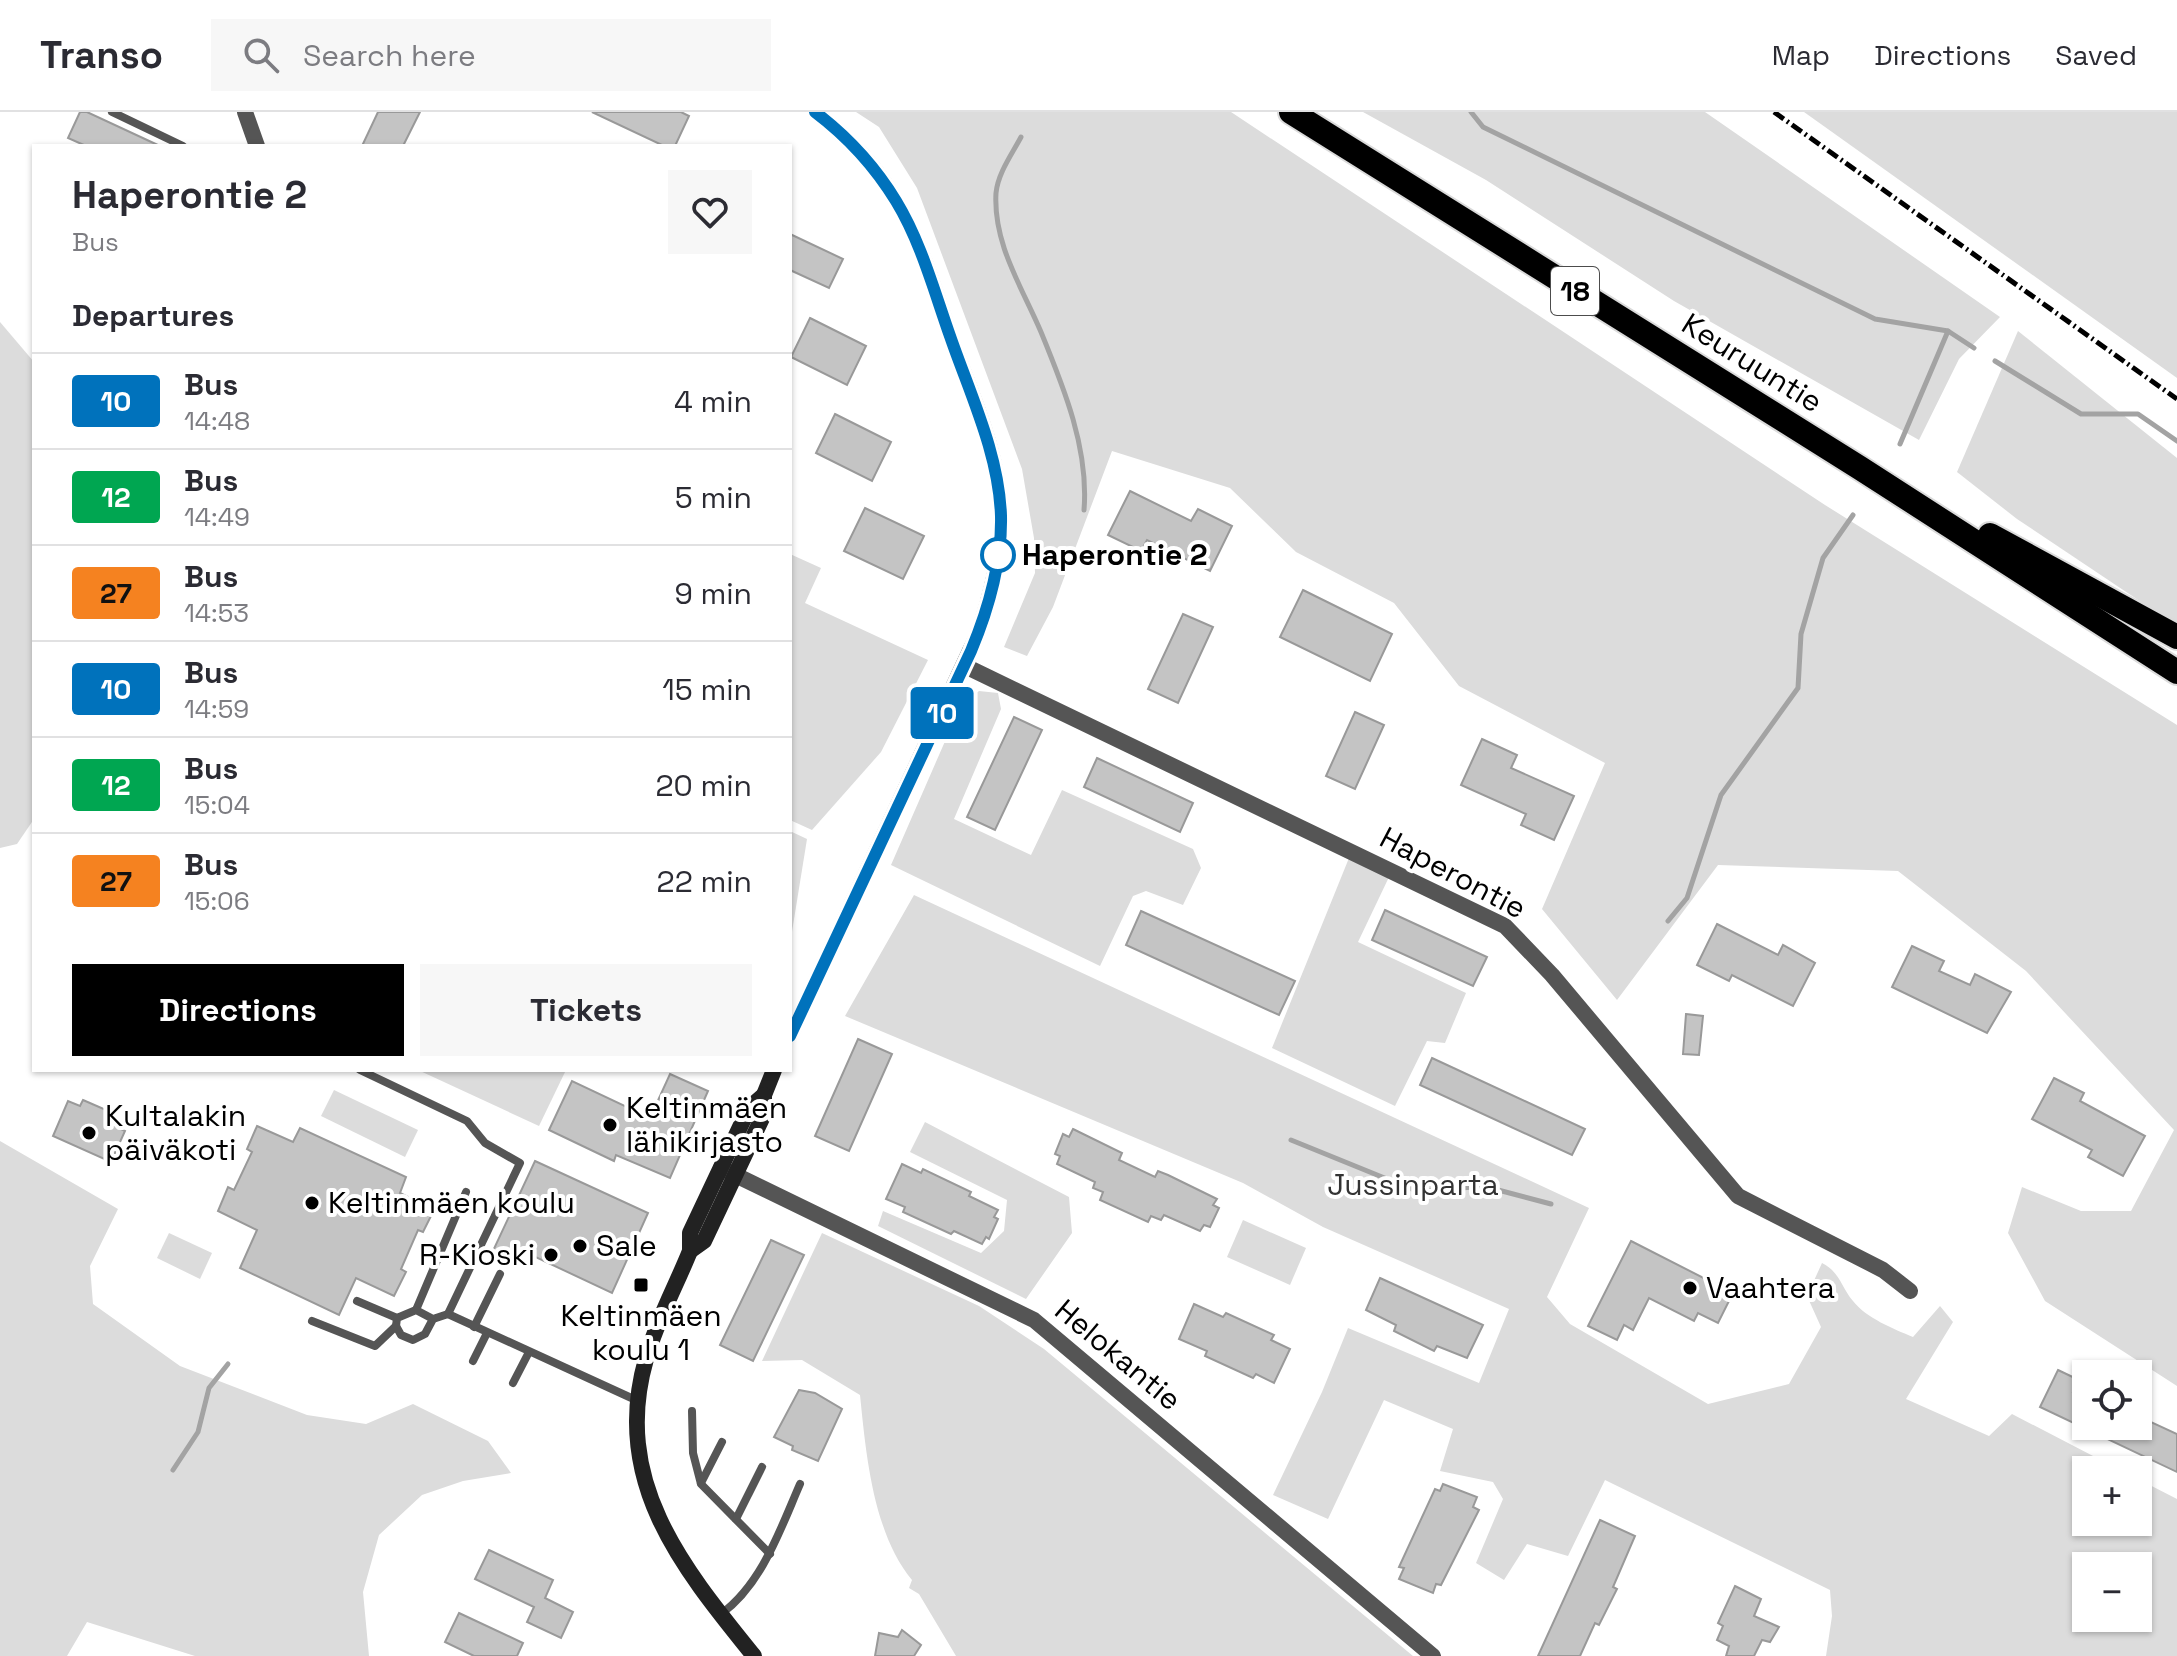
<!DOCTYPE html>
<html lang="en">
<head>
<meta charset="utf-8">
<style>
	:root { --surface:#fff; --page:#f7f7f7; --text:#2b2b33; --muted:#7c7c81; --line:#e1e1e2; --accent:#000 }
	body { margin:0; font-family:"Space Grotesk",sans-serif; background:var(--page); color:var(--text); height:100vh; display:flex; flex-direction:column; font-size:30px; white-space:nowrap }
	* { box-sizing:border-box; margin:0 }
	p { font-size:26px; color:var(--muted) }
	.icon { flex:none; width:44px; height:44px; fill:none; stroke:currentColor; stroke-width:2; stroke-linecap:round; stroke-linejoin:round }
	.map { position:relative; flex:1; overflow:hidden }
	.side { position:absolute; left:32px; top:32px; width:760px; height:928px; display:flex; flex-direction:column; background:var(--surface); border-radius:0px; box-shadow:0 2px 6px #0004 }
	.side>* { flex:none }
	.badge { padding:0 16px; border-radius:6px; font-size:28px; line-height:52px }
	.tools { position:absolute; left:2072px; top:1248px; display:grid; gap:16px }
	.tools a { display:grid; place-items:center; width:80px; height:80px; border-radius:0px; background:var(--surface); box-shadow:0 2px 6px #0004; font-size:40px }
	.map>.badge { position:absolute; translate:-50% -50%; box-shadow:0 0 0 4px #fff }
	h2 { padding:0 40px; font-size:30px; line-height:72px }
	.round { display:grid; place-items:center; flex:none; width:84px; height:84px; border-radius:0px; background:var(--page) }
	.head { display:flex; align-items:center; justify-content:space-between; height:136px; padding:0 40px }
	h1 { font-size:38px; font-weight:700; line-height:60px }
	.primary-button { display:flex; gap:16px; margin-top:auto; padding:16px 40px }
	.primary-button a { flex:1; height:92px; border-radius:0px; background:var(--accent); color:#fff; font-size:32px; font-weight:700; line-height:92px; text-align:center }
	.primary-button a+a { background:var(--page); color:var(--text) }
	ul { padding:0; list-style:none }
	li { display:flex; align-items:center; gap:24px; height:96px; padding:0 40px; border-top:2px solid var(--line) }
	li div { flex:1 }
	li b { display:block; font-size:30px }
	li em { font-style:normal }
	li .badge { min-width:88px; font-weight:700; text-align:center }
	header { display:flex; align-items:center; gap:48px; box-sizing:border-box; height:112px; padding:0 40px; background:var(--surface); border-bottom:2px solid var(--line) }
	header strong { font-size:38px }
	nav { display:flex; gap:44px; margin-inline-start:auto; font-size:28px }
	.search { width:560px; height:72px; background:var(--page); display:flex; align-items:center; gap:20px; box-sizing:border-box; padding:0 28px; border-radius:0px; color:var(--muted); font-size:30px }
	.map>svg:first-child { display:block }
	.green { fill:#dcdcdc; fill-rule:evenodd }
	.lines { fill:none; stroke-linecap:round; stroke-linejoin:round }
	.stream { stroke:#a3a3a3; stroke-width:5 }
	.building { fill:#c4c4c4; stroke:#999; stroke-width:2 }
	.highway-casing { stroke:#dbdbdb; stroke-width:28 }
	.lane { stroke:#555; stroke-width:8 }
	.street { stroke:#555; stroke-width:16 }
	.secondary { stroke:#222; stroke-width:16 }
	.highway { stroke:#000; stroke-width:24 }
	.rail { stroke:#000; stroke-width:5; stroke-dasharray:12 4 2 4; stroke-linecap:butt }
	.line-casing { stroke:#fff; stroke-width:18 }
	.line { stroke:#0072bc; stroke-width:12 }
	.stop-dot { fill:#fff; stroke:#0072bc; stroke-width:4 }
	.poi-dot { fill:#000; stroke:#fff; stroke-width:3 }
	.labels { text-anchor:middle; stroke-width:8; stroke-linejoin:round; paint-order:stroke }
	.shield { fill:#fff; stroke:#4c4c4c; stroke-width:2 }
	.shield-label { font-size:28px; font-weight:bold; fill:#000 }
	.street-label { font-size:30px; fill:#000; stroke:#fff }
	.stop-label { font-size:30px; font-weight:bold; fill:#000; stroke:#fff; text-anchor:start }
	.poi-label { font-size:30px; fill:#000; stroke:#fff; text-anchor:start }
	.park-label { font-size:30px; fill:#333; stroke:#fff }
</style>
</head>
<body>
<header>
<strong>Transo</strong>
<div class="search"><svg class="icon" aria-label="search" viewBox="0 0 24 24"><circle cx="10" cy="10" r="6"/><path d="M15 15l6 6"/></svg>Search here</div>
<nav><a>Map</a><a>Directions</a><a>Saved</a></nav>
</header>
<div class="map">
<svg width="2177" height="1544" viewBox="0 0 2177 1544">
	<rect width="100%" height="100%" fill="#fff"/>
	<g class="green">
		<polygon points="856,0 1231,0 1825,393 2177,613 2177,1274 2045,1189 2008,1121 2022,1075 2081,1099 2131,1099 2174,1018 2026,859 1898,759 1718,753 1617,888 1542,797 1605,651 1459,574 1394,491 1296,440 1230,376 1112,339 1053,495 1027,544 1004,535 1035,461 1034,426 1022,357 917,76 879,15"/>
		<polygon points="1363,0 1705,0 2000,205 1959,247 1919,328 1674,189 1486,68"/>
		<polygon points="1804,0 2177,0 2177,266"/>
		<polygon points="0,210 34,250 34,707 17,732 0,736"/>
		<polygon points="2018,219 2177,346 2177,514 2017,407 1957,360"/>
		<polygon points="790,442 821,456 805,491 928,548 881,640 812,718 790,708"/>
		<polygon points="979,579 998,581 1001,597 954,707 1031,743 1062,678 1193,737 1201,756 1183,793 1146,779 1133,784 1100,854 891,753 960,595"/>
		<polygon points="790,719 807,727 790,832"/>
		<polygon points="1349,746 1389,765 1358,830 1466,881 1445,931 1427,929 1395,994 1272,936"/>
		<path d="M914,783L1589,1096L1547,1185L1570,1212L1708,1292L1789,1272L1821,1215L1807,1184L1822,1151C1840,1160 1841,1175 1853,1189C1866,1206 1894,1217 1913,1225L1940,1194L1953,1210L1906,1287L1989,1324L2012,1302L2120,1358H2086V1410H2138V1367L2177,1387V1544H1826L1832,1504L1830,1478L1605,1368L1568,1444L1527,1432L1504,1468L1476,1451L1503,1387L1493,1370L1440,1359L1453,1317L1384,1288L1328,1407L1273,1383L1322,1280L1348,1216L1479,1271L1509,1197L1323,1115L1243,1071L845,904ZM2086,1454H2138V1506H2086Z"/>
		<polygon points="418,958 566,958 539,1014"/>
		<polygon points="334,978 418,1018 405,1045 321,1004"/>
		<polygon points="925,1010 1069,1085 1072,1121 1026,1187 878,1114 883,1099 981,1141 1004,1119 1007,1088 910,1040"/>
		<polygon points="0,1029 118,1097 90,1154 93,1192 180,1254 307,1303 366,1312 413,1292 488,1329 511,1361 463,1369 422,1383 379,1423 363,1480 369,1544 195,1544 87,1510 67,1544 0,1544"/>
		<polygon points="1243,1108 1306,1136 1290,1173 1227,1145"/>
		<polygon points="169,1121 212,1141 200,1167 157,1146"/>
		<path d="M822,1121L979,1194L1044,1237L1413,1544H956L919,1482L909,1476L912,1468C873,1421 866,1342 860,1283L802,1248L762,1249Z"/>
	</g>
	<g class="lines">
		<g class="stream">
			<polyline points="1471,0 1483,15 1875,207 1948,219 1974,236"/>
			<path d="M1021,25C1012,42 998,61 996,81C993,132 1022,175 1041,220C1064,276 1089,337 1084,398"/>
			<polyline points="1995,249 2081,302 2138,302 2177,329"/>
			<polyline points="1900,332 1948,219"/>
			<polyline points="1668,809 1687,786 1721,683 1798,576 1801,522 1823,446 1853,403"/>
			<polyline points="1291,1028 1419,1080 1483,1074 1551,1092"/>
			<polyline points="173,1358 198,1320 209,1276 228,1252"/>
		</g>
	</g>
	<g class="building">
		<polygon points="80,0 87,0 160,34 86,34 68,26"/>
		<polygon points="378,0 420,0 403,34 362,34"/>
		<polygon points="592,0 681,0 689,4 675,34 664,34"/>
		<polygon points="790,122 843,147 829,176 790,158"/>
		<polygon points="810,206 866,234 847,273 791,245"/>
		<polygon points="835,302 891,330 872,369 816,341"/>
		<polygon points="1130,379 1191,409 1198,397 1232,414 1210,459 1147,428 1141,439 1108,423"/>
		<polygon points="865,396 924,424 903,467 844,439"/>
		<polygon points="1303,478 1392,522 1370,569 1280,525"/>
		<polygon points="1183,502 1213,515 1178,591 1148,577"/>
		<polygon points="1355,600 1384,613 1355,677 1326,664"/>
		<polygon points="1014,605 1042,618 995,718 967,705"/>
		<polygon points="1482,627 1517,643 1511,656 1574,684 1554,728 1521,713 1526,702 1461,673"/>
		<polygon points="1097,646 1193,691 1180,720 1084,675"/>
		<polygon points="1385,798 1487,845 1473,874 1372,828"/>
		<polygon points="1141,799 1295,869 1279,903 1126,833"/>
		<polygon points="1717,812 1778,843 1783,833 1815,851 1793,894 1732,863 1729,869 1697,853"/>
		<polygon points="1912,834 1944,849 1939,859 1970,873 1975,862 2011,880 1987,921 1892,875"/>
		<polygon points="1686,902 1703,904 1699,943 1683,942"/>
		<polygon points="858,927 892,942 849,1039 815,1024"/>
		<polygon points="1432,946 1585,1017 1572,1043 1420,973"/>
		<polygon points="670,962 708,979 670,1066 616,1043 614,1049 549,1018 572,969 650,1006"/>
		<polygon points="2054,966 2084,981 2080,989 2145,1024 2123,1064 2088,1045 2092,1038 2032,1007"/>
		<polygon points="83,988 113,1001 109,1011 125,1019 111,1050 53,1024 68,989 80,994"/>
		<polygon points="257,1014 293,1030 300,1016 406,1065 400,1081 434,1098 423,1120 418,1118 401,1157 406,1160 394,1184 356,1166 339,1203 240,1156 257,1118 218,1099 228,1075 234,1078 252,1040 247,1037"/>
		<polygon points="1073,1017 1122,1041 1119,1048 1155,1065 1158,1059 1168,1063 1217,1087 1213,1093 1219,1096 1210,1115 1204,1113 1200,1119 1164,1103 1161,1108 1151,1104 1148,1110 1100,1088 1103,1080 1093,1076 1095,1070 1057,1052 1060,1044 1055,1042 1063,1022 1069,1025"/>
		<polygon points="535,1049 648,1101 612,1181 523,1139 518,1152 492,1141"/>
		<polygon points="902,1052 921,1061 923,1057 971,1080 969,1084 998,1098 994,1105 998,1107 989,1127 986,1125 982,1132 954,1119 951,1122 903,1100 905,1095 886,1087"/>
		<polygon points="771,1128 804,1143 753,1249 720,1233"/>
		<polygon points="1631,1129 1733,1181 1718,1211 1698,1201 1694,1209 1649,1186 1633,1218 1624,1213 1617,1228 1588,1214"/>
		<polygon points="1380,1166 1483,1213 1467,1246 1437,1234 1434,1239 1394,1219 1396,1213 1366,1198"/>
		<polygon points="1194,1192 1223,1205 1226,1201 1274,1223 1271,1228 1290,1237 1274,1271 1256,1262 1253,1266 1205,1244 1207,1239 1179,1227"/>
		<polygon points="2058,1258 2079,1268 2073,1280 2086,1286 2086,1314 2138,1314 2138,1304 2177,1322 2177,1360 2040,1295"/>
		<polygon points="799,1278 815,1281 842,1297 818,1349 792,1338 793,1334 774,1325"/>
		<polygon points="1443,1372 1477,1385 1473,1395 1479,1398 1441,1473 1436,1472 1433,1481 1399,1467 1404,1456 1399,1455 1435,1377 1440,1379"/>
		<polygon points="1600,1408 1635,1424 1613,1475 1617,1477 1599,1513 1595,1511 1580,1544 1538,1544"/>
		<polygon points="489,1438 553,1468 545,1486 573,1500 561,1526 527,1510 534,1495 475,1467"/>
		<polygon points="1735,1474 1761,1487 1754,1504 1779,1515 1770,1530 1762,1528 1754,1544 1726,1544 1729,1534 1717,1528 1723,1514 1718,1511"/>
		<polygon points="459,1501 523,1531 517,1544 474,1544 445,1530"/>
		<polygon points="902,1518 921,1533 914,1544 875,1544 879,1521 898,1525"/>
	</g>
	<g class="lines">
		<defs>
			<g id="highway">
				<polyline points="1291,0 1860,356 2177,560"/>
				<polyline points="1990,423 2177,525"/>
			</g>
		</defs>
		<use href="#highway" class="highway-casing"/>
		<g class="lane">
			<polyline points="112,0 183,34"/>
			<polyline points="360,958 467,1009 485,1031 520,1051 448,1202 638,1289"/>
			<polyline points="357,1189 397,1206"/>
			<polyline points="416,1198 466,1080"/>
			<polyline points="433,1207 425,1222 413,1228 401,1223 396,1214 397,1206 416,1198 433,1207 448,1202"/>
			<polyline points="312,1209 375,1234 396,1214"/>
			<polyline points="474,1215 500,1162"/>
			<polyline points="473,1249 487,1221"/>
			<polyline points="513,1271 529,1240"/>
			<polyline points="692,1299 693,1341 701,1372 770,1442"/>
			<polyline points="701,1371 722,1330"/>
			<polyline points="736,1407 762,1355"/>
			<path d="M721,1502C762,1472 780,1418 800,1372"/>
		</g>
		<g class="street">
			<polyline points="245,0 257,34"/>
			<polyline points="965,554 1505,814 1552,863 1738,1084 1883,1158 1910,1179"/>
			<polyline points="721,1056 1034,1208 1433,1544"/>
		</g>
		<g class="secondary">
			<path d="M790,924L977,524C991,485 1001,447 1001,406C1000,343 971,282 950,224C935,179 921,130 896,89C875,53 848,25 815,0"/>
			<polyline points="690,1139 704,1129 764,1002 764,983 774,958"/>
			<path d="M754,1544C682,1455 611,1369 646,1247C656,1210 676,1174 690,1139V1121L749,996L764,983"/>
		</g>
		<use href="#highway" class="highway"/>
		<polyline class="rail" points="1774,0 2177,287"/>
	</g>
	<g class="lines">
		<defs>
			<path id="line" d="M790,924L971,539C989,496 1002,451 1001,404C999,342 970,282 950,224C934,179 921,130 896,89C874,53 848,25 815,0"/>
		</defs>
		<use href="#line" class="line-casing"/>
		<use href="#line" class="line"/>
	</g>
	<circle class="stop-dot" cx="998" cy="443" r="16"/>
	<g class="poi-dot">
		<circle cx="610" cy="1013" r="8"/>
		<circle cx="89" cy="1021" r="8"/>
		<circle cx="312" cy="1091" r="8"/>
		<circle cx="580" cy="1134" r="8"/>
		<circle cx="551" cy="1143" r="8"/>
		<rect x="633" y="1165" width="16" height="16" rx="4"/>
		<circle cx="1690" cy="1176" r="8"/>
	</g>
	<g class="labels">
		<rect class="shield" x="1551" y="155" width="48" height="48" rx="6"/>
		<g class="shield-label">
			<text x="1575" y="189">18</text>
		</g>
		<g class="street-label">
			<text transform="translate(1752 251) rotate(32)" y="10">Keuruuntie</text>
			<text transform="translate(1453 761) rotate(28)" y="10">Haperontie</text>
			<text transform="translate(1118 1243) rotate(40)" y="10">Helokantie</text>
		</g>
		<g class="stop-label">
			<text x="1022" y="453">Haperontie 2</text>
		</g>
		<g class="poi-label">
			<text x="626" y="1006">Keltinmäen<tspan x="626" dy="34">lähikirjasto</tspan></text>
			<text x="105" y="1014">Kultalakin<tspan x="105" dy="34">päiväkoti</tspan></text>
			<text x="328" y="1101">Keltinmäen koulu</text>
			<text x="596" y="1144">Sale</text>
			<text x="535" y="1153" text-anchor="end">R-Kioski</text>
			<text x="1706" y="1186">Vaahtera</text>
			<text x="641" y="1214" text-anchor="middle">Keltinmäen<tspan x="641" dy="34">koulu 1</tspan></text>
		</g>
		<g class="park-label">
			<text x="1413" y="1083">Jussinparta</text>
		</g>
	</g>
</svg>
<div class="tools">
<a><svg class="icon" aria-label="locate" viewBox="0 0 24 24"><circle cx="12" cy="12" r="6"/><path d="M12 2v4M12 18v4M2 12h4M18 12h4"/></svg></a>
<a>+</a>
<a>−</a>
</div>
<b class="badge" style="left:942px;top:601px;background:#0072bc;color:#fff">10</b>
<section class="side">
<div class="head"><div><h1>Haperontie 2</h1><p>Bus</p></div><a class="round"><svg class="icon" aria-label="heart" viewBox="0 0 24 24"><path d="M12 20l-8-8c-3-5 5-10 8-4 3-6 11-1 8 4z"/></svg></a></div>
<h2>Departures</h2>
<ul>
<li><span class="badge" style="background:#0072bc;color:#fff">10</span><div><b>Bus</b><p>14:48</p></div><em>4 min</em></li>
<li><span class="badge" style="background:#00a651;color:#fff">12</span><div><b>Bus</b><p>14:49</p></div><em>5 min</em></li>
<li><span class="badge" style="background:#f58220;color:#111">27</span><div><b>Bus</b><p>14:53</p></div><em>9 min</em></li>
<li><span class="badge" style="background:#0072bc;color:#fff">10</span><div><b>Bus</b><p>14:59</p></div><em>15 min</em></li>
<li><span class="badge" style="background:#00a651;color:#fff">12</span><div><b>Bus</b><p>15:04</p></div><em>20 min</em></li>
<li><span class="badge" style="background:#f58220;color:#111">27</span><div><b>Bus</b><p>15:06</p></div><em>22 min</em></li>
</ul>
<div class="primary-button"><a>Directions</a><a>Tickets</a></div>
</section>
</div>
</body>
</html>
